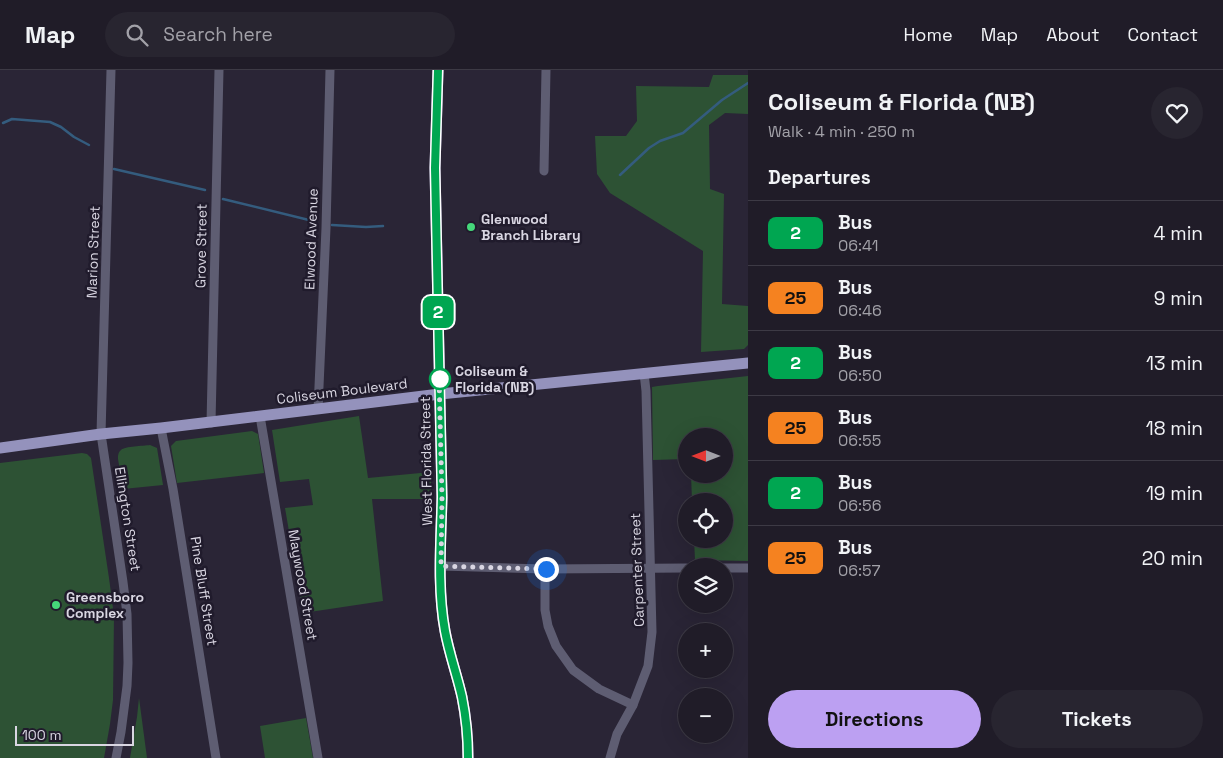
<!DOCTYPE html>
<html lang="en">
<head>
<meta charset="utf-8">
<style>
	:root { --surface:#201c28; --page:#282530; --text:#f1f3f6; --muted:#a2a1a8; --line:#3d3a45; --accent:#bca0f2 }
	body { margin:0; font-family:"Space Grotesk",sans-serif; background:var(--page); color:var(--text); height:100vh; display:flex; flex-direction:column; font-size:19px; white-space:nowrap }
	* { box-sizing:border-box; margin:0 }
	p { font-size:16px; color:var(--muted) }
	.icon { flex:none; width:28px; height:28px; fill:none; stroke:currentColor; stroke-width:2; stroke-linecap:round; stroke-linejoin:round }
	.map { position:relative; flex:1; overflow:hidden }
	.panel { display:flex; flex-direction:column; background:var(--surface); width:475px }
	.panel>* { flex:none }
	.badge { padding:0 10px; border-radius:8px; font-size:18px; line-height:32px }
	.needle { width:32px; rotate:270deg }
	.fabs { position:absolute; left:678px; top:358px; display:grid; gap:10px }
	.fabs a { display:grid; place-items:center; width:55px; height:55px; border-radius:50%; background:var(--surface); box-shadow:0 5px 20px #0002,0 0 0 1px var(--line); font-size:25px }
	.scale { position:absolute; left:15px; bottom:12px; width:119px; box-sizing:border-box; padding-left:5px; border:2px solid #d9d6e2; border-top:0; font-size:14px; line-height:18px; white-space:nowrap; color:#d9d6e2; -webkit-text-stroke:4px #201b2c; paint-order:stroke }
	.you { position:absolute; width:25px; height:25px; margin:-12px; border:4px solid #fff; border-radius:50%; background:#1a73e8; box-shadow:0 0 0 8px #1a73e833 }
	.map>.badge { position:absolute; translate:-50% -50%; box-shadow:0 0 0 2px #fff }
	h2 { padding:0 20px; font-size:19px; line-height:45px }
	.round { display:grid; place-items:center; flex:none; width:52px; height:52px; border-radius:26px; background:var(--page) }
	.head { display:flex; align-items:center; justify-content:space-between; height:85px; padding:0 20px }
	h1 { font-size:24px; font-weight:700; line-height:38px }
	.primary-button { display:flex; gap:10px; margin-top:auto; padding:10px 20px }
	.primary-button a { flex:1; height:58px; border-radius:30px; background:var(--accent); color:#111; font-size:20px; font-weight:700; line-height:58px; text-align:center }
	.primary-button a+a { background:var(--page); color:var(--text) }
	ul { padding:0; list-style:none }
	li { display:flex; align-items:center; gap:15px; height:65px; padding:0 20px; border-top:1px solid var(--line) }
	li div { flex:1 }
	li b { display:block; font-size:19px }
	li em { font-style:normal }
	li .badge { min-width:55px; font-weight:700; text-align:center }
	header { display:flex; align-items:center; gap:30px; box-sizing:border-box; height:70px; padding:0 25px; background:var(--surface); border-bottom:1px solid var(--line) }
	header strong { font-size:24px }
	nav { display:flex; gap:28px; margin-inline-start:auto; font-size:18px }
	.search { width:350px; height:45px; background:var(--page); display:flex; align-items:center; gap:12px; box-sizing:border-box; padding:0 18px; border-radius:28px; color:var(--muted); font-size:19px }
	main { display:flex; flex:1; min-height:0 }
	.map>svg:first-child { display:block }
	.green { fill:#2d5234 }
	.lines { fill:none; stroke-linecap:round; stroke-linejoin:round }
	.stream { stroke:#345c7e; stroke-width:2.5 }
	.minor { stroke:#5e5d72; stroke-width:9 }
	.major { stroke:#9492bc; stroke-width:11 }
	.line-casing { stroke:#fff; stroke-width:11 }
	.line { stroke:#00a651; stroke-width:8 }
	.walk { stroke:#d9d6e2; stroke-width:5; stroke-dasharray:0 9 }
	.poi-dot { fill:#45d77a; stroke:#201b2c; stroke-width:2 }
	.stop-dot { fill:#fff; stroke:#00a651; stroke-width:2.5 }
	.labels { text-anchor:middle; stroke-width:5; stroke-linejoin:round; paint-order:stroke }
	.poi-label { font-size:14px; font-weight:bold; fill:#d9d6e2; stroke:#201b2c; text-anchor:start }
	.street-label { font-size:14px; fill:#d9d6e2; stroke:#201b2c }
	.stop-label { font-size:14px; font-weight:bold; fill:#d9d6e2; stroke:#201b2c; text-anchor:start }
</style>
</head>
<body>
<header>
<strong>Map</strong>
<div class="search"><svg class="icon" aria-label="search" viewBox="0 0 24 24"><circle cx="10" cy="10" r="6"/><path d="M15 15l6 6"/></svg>Search here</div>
<nav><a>Home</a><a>Map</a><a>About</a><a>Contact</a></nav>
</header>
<main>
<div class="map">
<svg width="748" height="688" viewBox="0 0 748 688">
	<rect width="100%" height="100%" fill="#2a2536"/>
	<g class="green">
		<polygon points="713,5 748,5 748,44 725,43 709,55 710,119 724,124 722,234 748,236 748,275 744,279 701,282 703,181 610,123 597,104 595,66 626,66 637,51 636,16 709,17"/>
		<polygon points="748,306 748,491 695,490 694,469 724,469 724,431 692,431 691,404 724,404 724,366 686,366 686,389 653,390 652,317 658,316"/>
		<polygon points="359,346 368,408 431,402 431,429 372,429 383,531 303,543 285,438 313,435 309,409 280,412 272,360"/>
		<polygon points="252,361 258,364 264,403 177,413 171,376 176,371"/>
		<path d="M150,375L157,378L163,415L123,419L118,389C118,385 118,383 121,380C125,376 143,376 150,375Z"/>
		<polygon points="82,383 87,384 91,388 109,508 114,546 113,630 110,654 104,688 0,688 0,393"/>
		<polygon points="139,628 147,688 130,688 137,647"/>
		<polygon points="306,648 313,688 265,688 260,656"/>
	</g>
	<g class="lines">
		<g class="stream">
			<polyline points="3,53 12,49 50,52 61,57 74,67 89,75"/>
			<polyline points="114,99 205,120"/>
			<polyline points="620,105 649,78 660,71 683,63 722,30 748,13"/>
			<polyline points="223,129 313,151"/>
			<polyline points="332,155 366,157 383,156"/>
		</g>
		<g class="minor">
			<polyline points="111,0 101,364 123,512 127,544 128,593 127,616 121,662 116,688"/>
			<polyline points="544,101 546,0"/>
			<polyline points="318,339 326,158 330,0"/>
			<polyline points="260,346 318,688"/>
			<polyline points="211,353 219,0"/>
			<polyline points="161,358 173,419 216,688"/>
			<polyline points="441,496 545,499 686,498"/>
			<polyline points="724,498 748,498"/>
			<polyline points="545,499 545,540 548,556 556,576 573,600 599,619 633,635"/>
			<polyline points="610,688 617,664 633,635 648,596 652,562 646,321 644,303"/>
		</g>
		<g class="major">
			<path d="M438,0L435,98L442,427C441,471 437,517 445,561C449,583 457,605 462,627C466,647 468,668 468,688"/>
			<polyline points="0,378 101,364 161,358 440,324 748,293"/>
		</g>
	</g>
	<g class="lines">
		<defs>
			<path id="line" d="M438,0L435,98L442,427C441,471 437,517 445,561C449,583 457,605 462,627C466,647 468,668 468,688"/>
		</defs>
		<use href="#line" class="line-casing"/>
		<use href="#line" class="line"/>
		<polyline class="walk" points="440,309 439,306 442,427 441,496 546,499"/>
	</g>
	<g class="poi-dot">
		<circle cx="471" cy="157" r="5"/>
		<circle cx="56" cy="535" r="5"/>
	</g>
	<circle class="stop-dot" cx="440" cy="309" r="10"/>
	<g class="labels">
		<g class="poi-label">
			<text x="481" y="154">Glenwood<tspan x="481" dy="16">Branch Library</tspan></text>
			<text x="66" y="532">Greensboro<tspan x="66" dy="16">Complex</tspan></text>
		</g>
		<g class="street-label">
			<text transform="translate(311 169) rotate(-88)" y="5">Elwood Avenue</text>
			<text transform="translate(201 176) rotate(-89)" y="5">Grove Street</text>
			<text transform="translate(93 182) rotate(-88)" y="5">Marion Street</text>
			<text transform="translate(342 321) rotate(-7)" y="5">Coliseum Boulevard</text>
			<text transform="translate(426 391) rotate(-91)" y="5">West Florida Street</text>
			<text transform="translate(128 449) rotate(81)" y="5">Ellington Street</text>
			<text transform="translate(637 500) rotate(-92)" y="5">Carpenter Street</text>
			<text transform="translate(303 515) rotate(80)" y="5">Maywood Street</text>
			<text transform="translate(204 521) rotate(81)" y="5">Pine Bluff Street</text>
		</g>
		<g class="stop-label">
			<text x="455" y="306">Coliseum &amp;<tspan x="455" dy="16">Florida (NB)</tspan></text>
		</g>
	</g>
</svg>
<div class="fabs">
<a><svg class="needle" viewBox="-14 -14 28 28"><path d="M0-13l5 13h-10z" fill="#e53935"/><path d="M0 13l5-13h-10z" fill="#a2a1a8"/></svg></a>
<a><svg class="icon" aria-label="locate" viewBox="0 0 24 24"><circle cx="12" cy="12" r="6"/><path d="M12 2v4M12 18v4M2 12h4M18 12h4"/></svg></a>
<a><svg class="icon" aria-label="layers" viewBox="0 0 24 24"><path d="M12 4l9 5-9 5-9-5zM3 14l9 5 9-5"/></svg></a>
<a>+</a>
<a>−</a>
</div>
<div class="scale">100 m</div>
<div class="you" style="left:546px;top:499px"></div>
<b class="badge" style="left:438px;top:242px;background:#00a651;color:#fff">2</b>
</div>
<section class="panel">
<div class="head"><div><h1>Coliseum &amp; Florida (NB)</h1><p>Walk · 4 min · 250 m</p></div><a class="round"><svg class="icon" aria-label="heart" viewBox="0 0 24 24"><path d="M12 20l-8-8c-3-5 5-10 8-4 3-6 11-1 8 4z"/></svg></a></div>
<h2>Departures</h2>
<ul>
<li><span class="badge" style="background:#00a651;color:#fff">2</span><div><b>Bus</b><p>06:41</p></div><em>4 min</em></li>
<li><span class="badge" style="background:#f58220;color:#111">25</span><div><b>Bus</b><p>06:46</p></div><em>9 min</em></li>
<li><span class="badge" style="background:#00a651;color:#fff">2</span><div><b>Bus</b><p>06:50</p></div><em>13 min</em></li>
<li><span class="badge" style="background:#f58220;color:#111">25</span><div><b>Bus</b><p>06:55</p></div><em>18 min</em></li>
<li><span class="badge" style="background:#00a651;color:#fff">2</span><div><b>Bus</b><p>06:56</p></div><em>19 min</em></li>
<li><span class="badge" style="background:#f58220;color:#111">25</span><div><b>Bus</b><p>06:57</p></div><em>20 min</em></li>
</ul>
<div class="primary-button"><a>Directions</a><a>Tickets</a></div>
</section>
</main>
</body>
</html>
